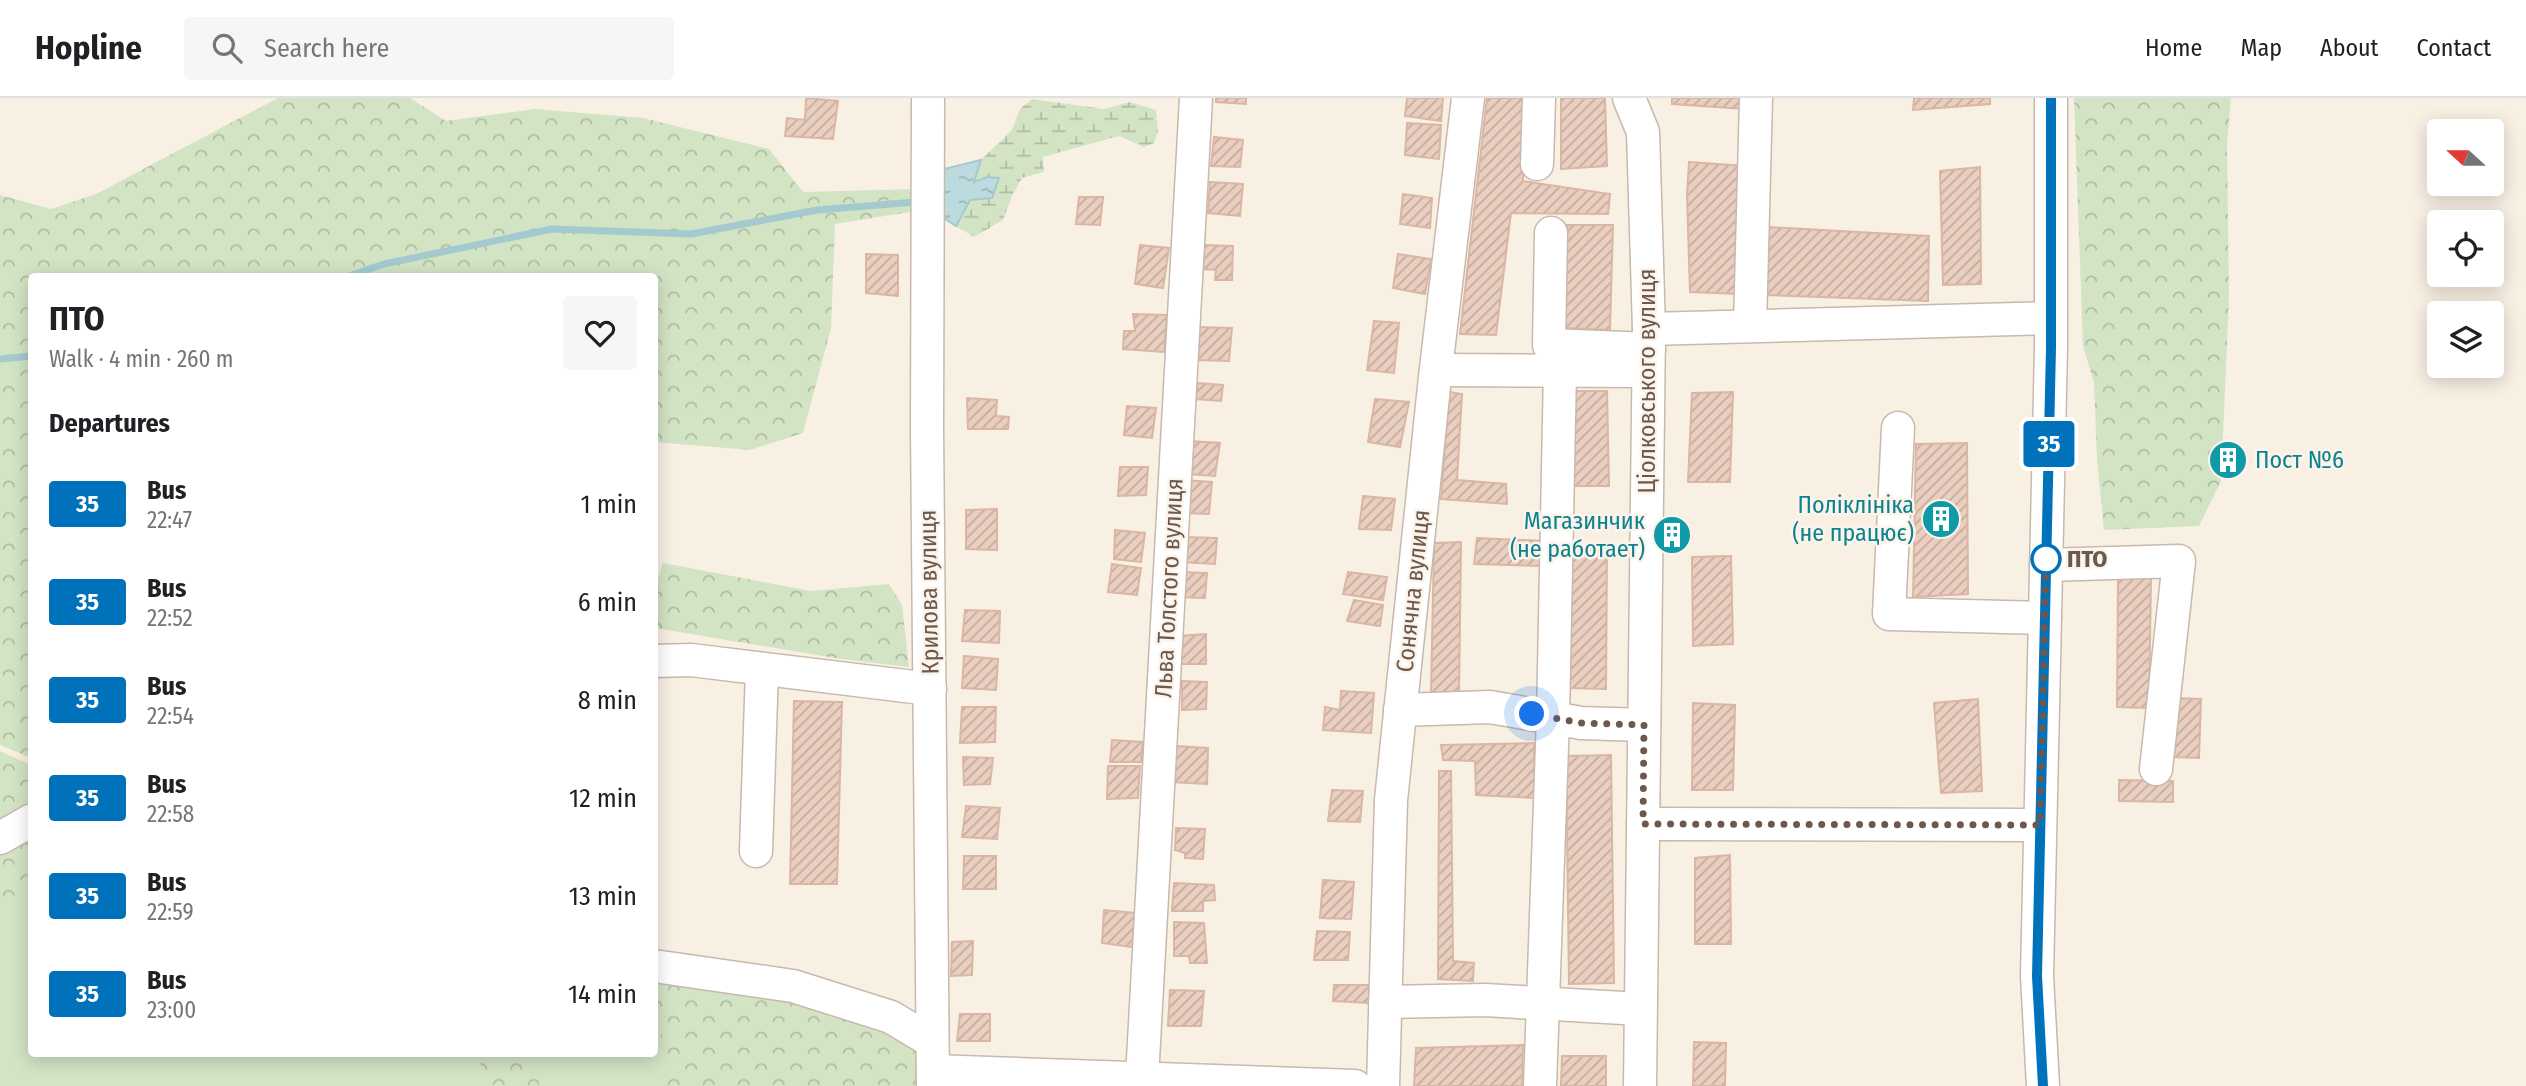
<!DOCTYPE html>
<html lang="en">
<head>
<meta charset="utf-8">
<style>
	:root { --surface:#fff; --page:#f6f6f6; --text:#202124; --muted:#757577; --line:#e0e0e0 }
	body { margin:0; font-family:"Fira Sans Condensed",sans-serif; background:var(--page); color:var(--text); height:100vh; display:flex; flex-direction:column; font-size:26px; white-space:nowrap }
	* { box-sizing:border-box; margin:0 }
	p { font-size:23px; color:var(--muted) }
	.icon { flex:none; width:38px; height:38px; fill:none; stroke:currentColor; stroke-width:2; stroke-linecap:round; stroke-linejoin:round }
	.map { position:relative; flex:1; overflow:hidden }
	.details { position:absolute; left:28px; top:175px; width:630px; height:784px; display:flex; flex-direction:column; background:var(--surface); border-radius:7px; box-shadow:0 4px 18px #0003 }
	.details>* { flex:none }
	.badge { padding:0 14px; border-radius:5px; font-size:24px; line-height:46px }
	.needle { width:46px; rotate:291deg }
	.tools { position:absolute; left:2427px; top:21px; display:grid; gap:14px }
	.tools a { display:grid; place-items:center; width:77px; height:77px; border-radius:7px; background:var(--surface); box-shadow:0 4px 18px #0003; font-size:35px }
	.you { position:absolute; width:35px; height:35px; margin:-18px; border:5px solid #fff; border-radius:50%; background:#1a73e8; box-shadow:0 0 0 10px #1a73e833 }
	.map>.badge { position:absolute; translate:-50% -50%; box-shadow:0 0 0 4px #fff }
	h2 { padding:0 21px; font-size:26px; line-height:63px }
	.round { display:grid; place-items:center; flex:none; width:74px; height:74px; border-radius:7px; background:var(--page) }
	.headline { display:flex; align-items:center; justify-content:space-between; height:119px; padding:0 21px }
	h1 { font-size:33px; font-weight:700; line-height:52px }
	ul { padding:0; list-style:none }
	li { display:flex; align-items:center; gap:21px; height:98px; padding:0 21px }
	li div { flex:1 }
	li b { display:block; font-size:26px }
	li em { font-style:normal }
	li .badge { min-width:77px; font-weight:700; text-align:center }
	header { display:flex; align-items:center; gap:42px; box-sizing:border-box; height:98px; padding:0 35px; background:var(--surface); border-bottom:2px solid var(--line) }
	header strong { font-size:33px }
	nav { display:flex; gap:38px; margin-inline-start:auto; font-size:24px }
	.search { width:490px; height:63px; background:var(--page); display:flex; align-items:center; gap:18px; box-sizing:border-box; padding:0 24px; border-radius:7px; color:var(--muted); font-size:26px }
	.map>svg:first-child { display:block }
	.forest { fill:url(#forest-crowns) }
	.wetland { fill:url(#wetland-marsh) }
	.pitch { fill:#d3e4c5 }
	.water { fill:url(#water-ripples); stroke:#a4cacf; stroke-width:2 }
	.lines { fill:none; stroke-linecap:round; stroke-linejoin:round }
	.stream { stroke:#a4cacf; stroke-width:7 }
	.building { fill:url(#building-hatch); stroke:#dab6a3; stroke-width:2 }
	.minor-casing { stroke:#c8b8ad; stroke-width:35 }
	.minor { stroke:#fff; stroke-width:32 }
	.line-casing { stroke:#fff; stroke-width:16 }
	.line { stroke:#0072bc; stroke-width:10 }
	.walk { stroke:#6d584e; stroke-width:7; stroke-dasharray:0 12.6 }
	.stop-dot { fill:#fff; stroke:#0072bc; stroke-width:3.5 }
	.labels { text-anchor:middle; stroke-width:5; stroke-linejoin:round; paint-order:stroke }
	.street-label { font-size:24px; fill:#6d584e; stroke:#fcf4ea }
	.culture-label { font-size:24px; fill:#0d838f; stroke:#fcf4ea; text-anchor:end }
	.stop-label { font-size:24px; font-weight:bold; fill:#6d584e; stroke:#fcf4ea; text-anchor:start }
</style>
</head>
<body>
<header>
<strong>Hopline</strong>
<div class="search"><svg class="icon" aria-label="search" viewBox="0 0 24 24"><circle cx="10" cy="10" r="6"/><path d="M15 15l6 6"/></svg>Search here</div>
<nav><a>Home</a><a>Map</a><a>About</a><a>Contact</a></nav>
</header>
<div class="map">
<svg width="2526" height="988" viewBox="0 0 2526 988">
	<defs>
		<pattern id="forest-crowns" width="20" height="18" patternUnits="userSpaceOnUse" patternTransform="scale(1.75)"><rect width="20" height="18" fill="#d3e4c5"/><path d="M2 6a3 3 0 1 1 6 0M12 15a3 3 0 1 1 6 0" fill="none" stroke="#afbca2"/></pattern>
		<pattern id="wetland-marsh" width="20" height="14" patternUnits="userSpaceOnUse" patternTransform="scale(1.75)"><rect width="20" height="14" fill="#d3e4c5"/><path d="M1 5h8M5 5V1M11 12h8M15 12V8" fill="none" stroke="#afbca2"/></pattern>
		<pattern id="water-ripples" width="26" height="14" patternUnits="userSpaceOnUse" patternTransform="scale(1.75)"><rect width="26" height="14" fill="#bcdbdf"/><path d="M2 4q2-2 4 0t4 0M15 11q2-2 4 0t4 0" fill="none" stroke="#9db4b7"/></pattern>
		<pattern id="building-hatch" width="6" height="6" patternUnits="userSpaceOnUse" patternTransform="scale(1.75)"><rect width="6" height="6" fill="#eacfc0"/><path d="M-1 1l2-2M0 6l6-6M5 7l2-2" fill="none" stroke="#c2ab9e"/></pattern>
	</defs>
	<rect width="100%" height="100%" fill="#f9f0e4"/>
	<g class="forest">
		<polygon points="278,0 410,0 446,23 535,11 643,20 769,51 803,94 917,91 916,113 835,126 831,230 803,335 750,352 655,344 654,178 32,178 31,660 0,647 0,97 51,111 96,96"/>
		<polygon points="2074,0 2231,0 2227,47 2229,199 2221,383 2199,428 2104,432 2097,361 2094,285 2083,248"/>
		<polygon points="663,465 811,493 889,486 902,507 909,569 841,561 655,530 655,490"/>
		<polygon points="0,653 31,667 32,956 654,956 655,882 783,900 893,929 923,950 924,988 0,988"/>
	</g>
	<polygon class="wetland" points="1032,1 1104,11 1130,4 1156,12 1158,34 1154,45 1144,49 1119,38 1043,59 1044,74 1022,80 1013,96 1003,122 974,139 956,128 970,102 981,62 1012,32 1020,11"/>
	<g class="pitch">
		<polygon points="31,798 32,956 477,956 487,988 0,988 0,807"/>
		<polygon points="655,922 660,922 663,988 539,988 538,956 654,956"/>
	</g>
	<polygon class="water" points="981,62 974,84 987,79 999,80 992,100 970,102 956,128 942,119 935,102 944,71"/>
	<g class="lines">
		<g class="stream">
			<polyline points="349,178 384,166 552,131 691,136 817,112 916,104"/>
			<polyline points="0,261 32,258"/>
		</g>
	</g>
	<g class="building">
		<polygon points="806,0 838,3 833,41 785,38 787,20 805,22"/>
		<polygon points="1216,0 1246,0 1246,6 1216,4"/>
		<polygon points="1407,0 1443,0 1441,23 1405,18"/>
		<polygon points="1487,0 1526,0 1523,83 1610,96 1608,116 1511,115 1496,237 1460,236"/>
		<polygon points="1561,0 1605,0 1607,68 1561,71"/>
		<polygon points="1672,0 1744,0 1745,11 1672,6"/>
		<polygon points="1914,0 1990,0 1990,6 1913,12"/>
		<polygon points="1407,25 1441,27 1439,61 1405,57"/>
		<polygon points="1214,39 1243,42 1240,69 1211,68"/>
		<polygon points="1689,64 1744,68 1740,196 1690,194 1687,97"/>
		<polygon points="1980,69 1981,186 1943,187 1940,73"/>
		<polygon points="1210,84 1243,86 1240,118 1208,115"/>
		<polygon points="1403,96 1432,100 1430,130 1400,126"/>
		<polygon points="1079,99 1103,99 1100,127 1076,126"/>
		<polygon points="1567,127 1613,127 1610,232 1565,230"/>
		<polygon points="1768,129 1929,138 1928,203 1764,197"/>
		<polygon points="1140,147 1169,150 1163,190 1135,186"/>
		<polygon points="1204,147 1233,148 1232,182 1215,182 1216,172 1202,171"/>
		<polygon points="866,156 898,157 898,198 866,195"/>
		<polygon points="1398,156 1431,161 1425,196 1393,190"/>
		<polygon points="1133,216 1167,217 1164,254 1123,251 1124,233 1135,233"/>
		<polygon points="1374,223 1399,225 1394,275 1367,272"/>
		<polygon points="1196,229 1232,230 1229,263 1194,262"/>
		<polygon points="1198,285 1223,287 1221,303 1195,301"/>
		<polygon points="1566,293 1607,293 1609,388 1564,388"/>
		<polygon points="1449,294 1462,296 1457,382 1506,386 1507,406 1441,401"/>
		<polygon points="1733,294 1730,384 1688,384 1692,295"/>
		<polygon points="967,300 997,302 996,318 1009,319 1008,331 968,331"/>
		<polygon points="1375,301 1409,304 1400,349 1368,344"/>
		<polygon points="1127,308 1156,310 1152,340 1124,337"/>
		<polygon points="1189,343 1220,345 1215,378 1187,376"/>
		<polygon points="1967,345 1968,496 1913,499 1916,346"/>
		<polygon points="2236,348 2234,375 2221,374 2221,349"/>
		<polygon points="1120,369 1148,369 1146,397 1118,398"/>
		<polygon points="1183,382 1212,384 1209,416 1180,415"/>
		<polygon points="1363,398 1395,401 1391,432 1359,431"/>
		<polygon points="997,411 997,452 966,451 966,412"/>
		<rect x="1658" y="427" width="28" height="20"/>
		<polygon points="1115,432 1145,435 1141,464 1114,461"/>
		<polygon points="1181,439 1217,440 1215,466 1180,464"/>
		<polygon points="1477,440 1546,443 1541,468 1474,466"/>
		<polygon points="1461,444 1459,597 1431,597 1434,445"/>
		<polygon points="1607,450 1606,591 1565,590 1565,451"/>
		<polygon points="1731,458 1733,546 1693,548 1692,459"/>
		<polygon points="1112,466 1141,470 1137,497 1108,494"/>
		<polygon points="1179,474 1207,475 1205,500 1178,499"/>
		<polygon points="1348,474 1387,479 1383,502 1343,496"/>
		<polygon points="2118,478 2151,478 2149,610 2117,609"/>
		<polygon points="1354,502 1383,507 1380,528 1347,523"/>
		<polygon points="965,512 1000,513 999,545 962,543"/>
		<polygon points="1206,536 1206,566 1177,566 1178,538"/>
		<polygon points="964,558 998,561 996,592 962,590"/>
		<polygon points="1182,583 1207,584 1206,611 1182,612"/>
		<polygon points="1341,593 1374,595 1371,635 1323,632 1325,609 1340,612"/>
		<polygon points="2172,600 2201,601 2199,660 2171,659"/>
		<polygon points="1978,601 1982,693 1941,695 1934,605"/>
		<polygon points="794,603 842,604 837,786 790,786"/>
		<polygon points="1693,605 1735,607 1733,692 1692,692"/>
		<polygon points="962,609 996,609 995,644 960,645"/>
		<polygon points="1112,642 1143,644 1141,664 1110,664"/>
		<polygon points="1534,645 1535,700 1476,697 1475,663 1443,662 1441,647"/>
		<polygon points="1176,648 1208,650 1207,686 1172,684"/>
		<polygon points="1611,657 1614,885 1569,886 1566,658"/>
		<polygon points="963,659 993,660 990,686 964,687"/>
		<polygon points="1108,668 1140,668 1138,700 1107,701"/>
		<polygon points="1439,673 1451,673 1453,863 1474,865 1473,883 1438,881"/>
		<polygon points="2119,682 2173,683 2173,704 2119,703"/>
		<polygon points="1332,692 1363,693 1360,724 1328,723"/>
		<polygon points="966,708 1000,710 997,741 962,739"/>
		<polygon points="1176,730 1205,731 1203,761 1185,760 1185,755 1175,752"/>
		<polygon points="1730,757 1731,846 1695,846 1695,760"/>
		<polygon points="964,758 996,758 996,791 963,791"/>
		<polygon points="1323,782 1354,784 1351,821 1320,820"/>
		<polygon points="1174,785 1214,787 1215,802 1203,803 1203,813 1172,813"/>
		<polygon points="1104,812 1135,815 1132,849 1102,845"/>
		<polygon points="1174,824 1204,825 1207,865 1190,865 1189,858 1174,858"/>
		<polygon points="1317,833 1350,834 1348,862 1314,862"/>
		<polygon points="973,843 972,877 951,878 952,844"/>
		<polygon points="1334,887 1369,887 1369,905 1333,903"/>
		<polygon points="1170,892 1204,893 1201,928 1168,928"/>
		<polygon points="960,916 990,916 990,943 957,943"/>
		<polygon points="1694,944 1726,945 1725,988 1693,988"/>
		<polygon points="1523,947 1522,988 1414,988 1416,950"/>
		<polygon points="1562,958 1606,958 1606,988 1561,988"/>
	</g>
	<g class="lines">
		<defs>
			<g id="minor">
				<polyline points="928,0 927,330 933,988"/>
				<polyline points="1629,0 1643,34 1649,231 1640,988"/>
				<polyline points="1537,66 1539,0"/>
				<polyline points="1551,135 1549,247 1649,251"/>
				<polyline points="1750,228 1756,0"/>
				<polyline points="1649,231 2051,220"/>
				<polyline points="1436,272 1648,273"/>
				<polyline points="1898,330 1889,516 2045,520"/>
				<polyline points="2046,467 2179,463 2156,671"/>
				<polyline points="654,563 691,562 930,591"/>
				<polyline points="1400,612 1490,609 1581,625 1644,627"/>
				<polyline points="1643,726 2040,727"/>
				<polyline points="0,740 32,722"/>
				<polyline points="756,753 762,571"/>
				<polyline points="654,868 793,888 891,919 931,943"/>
				<polyline points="1385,904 1485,902 1640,911"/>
				<polyline points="933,973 1355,988"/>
				<polyline points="1142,980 1196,0"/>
				<polyline points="1383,988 1391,702 1435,279 1468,0"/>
				<polyline points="1540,988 1553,620 1560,272"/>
				<polyline points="2043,988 2037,878 2051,249 2051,0"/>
			</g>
		</defs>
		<use href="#minor" class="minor-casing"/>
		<use href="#minor" class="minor"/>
	</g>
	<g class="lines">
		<defs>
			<polyline id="line" points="2043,988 2037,878 2051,249 2051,0"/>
		</defs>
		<use href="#line" class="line-casing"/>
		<use href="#line" class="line"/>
		<polyline class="walk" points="1532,616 1581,625 1644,627 1643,726 2040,727 2046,459 2046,461"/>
	</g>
	<defs>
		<symbol id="building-disc" viewBox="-11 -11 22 22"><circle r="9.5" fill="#0f9aa8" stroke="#fcf4ea"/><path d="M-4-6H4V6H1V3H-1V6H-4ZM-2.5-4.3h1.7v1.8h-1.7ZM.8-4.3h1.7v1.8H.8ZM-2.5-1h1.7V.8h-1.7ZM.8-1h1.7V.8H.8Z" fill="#fff"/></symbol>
	</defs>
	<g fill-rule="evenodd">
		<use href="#building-disc" x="2206" y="340" width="44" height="44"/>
		<use href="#building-disc" x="1919" y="399" width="44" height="44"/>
		<use href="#building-disc" x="1650" y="415" width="44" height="44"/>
	</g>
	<circle class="stop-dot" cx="2046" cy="461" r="14"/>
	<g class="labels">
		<g class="street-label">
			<text transform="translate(1647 283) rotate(-90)" y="8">Ціолковського вулиця</text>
			<text transform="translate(1169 490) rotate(-87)" y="8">Льва Толстого вулиця</text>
			<text transform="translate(1413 493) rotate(-84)" y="8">Сонячна вулиця</text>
			<text transform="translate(929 494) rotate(-91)" y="8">Крилова вулиця</text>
		</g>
		<g class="culture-label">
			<text x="2255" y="370" text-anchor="start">Пост №6</text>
			<text x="1914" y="415">Поліклініка<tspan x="1914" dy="28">(не працює)</tspan></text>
			<text x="1645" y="431">Магазинчик<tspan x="1645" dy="28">(не работает)</tspan></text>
		</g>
		<g class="stop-label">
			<text x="2067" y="469">ПТО</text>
		</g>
	</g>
</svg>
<div class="tools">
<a><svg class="needle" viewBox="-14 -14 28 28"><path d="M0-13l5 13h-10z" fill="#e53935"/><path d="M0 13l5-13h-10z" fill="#757577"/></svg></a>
<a><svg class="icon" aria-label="locate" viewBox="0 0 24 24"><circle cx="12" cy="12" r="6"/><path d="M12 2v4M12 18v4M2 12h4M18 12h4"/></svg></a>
<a><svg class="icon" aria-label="layers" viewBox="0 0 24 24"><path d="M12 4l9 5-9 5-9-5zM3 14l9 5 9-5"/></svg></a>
</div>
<div class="you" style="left:1532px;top:616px"></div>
<b class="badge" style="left:2049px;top:346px;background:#0072bc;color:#fff">35</b>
<section class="details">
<div class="headline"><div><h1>ПТО</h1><p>Walk · 4 min · 260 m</p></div><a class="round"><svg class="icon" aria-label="heart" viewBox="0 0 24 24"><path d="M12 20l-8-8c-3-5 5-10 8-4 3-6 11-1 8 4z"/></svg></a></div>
<h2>Departures</h2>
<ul>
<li><span class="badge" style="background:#0072bc;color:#fff">35</span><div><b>Bus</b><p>22:47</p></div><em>1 min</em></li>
<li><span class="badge" style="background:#0072bc;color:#fff">35</span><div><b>Bus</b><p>22:52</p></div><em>6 min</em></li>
<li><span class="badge" style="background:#0072bc;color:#fff">35</span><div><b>Bus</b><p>22:54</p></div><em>8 min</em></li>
<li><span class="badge" style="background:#0072bc;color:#fff">35</span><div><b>Bus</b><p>22:58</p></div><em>12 min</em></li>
<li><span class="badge" style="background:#0072bc;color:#fff">35</span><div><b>Bus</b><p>22:59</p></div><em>13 min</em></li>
<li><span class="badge" style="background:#0072bc;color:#fff">35</span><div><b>Bus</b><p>23:00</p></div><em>14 min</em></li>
</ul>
</section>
</div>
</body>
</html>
